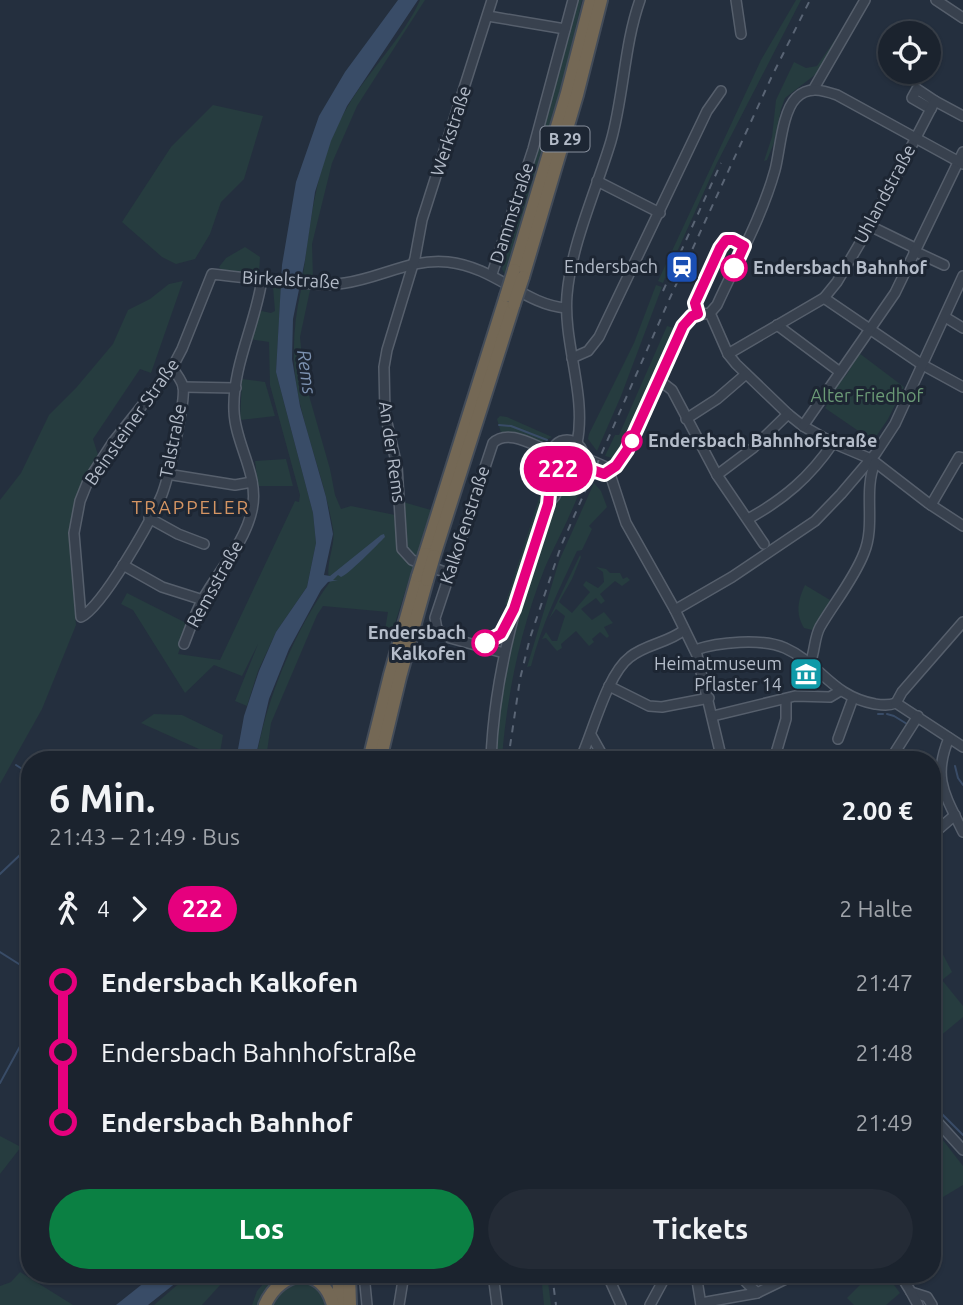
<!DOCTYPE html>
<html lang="de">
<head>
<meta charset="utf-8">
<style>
	:root { --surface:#1b232e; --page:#242b36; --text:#f1f3f6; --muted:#a0a4aa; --line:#39404a; --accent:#0b8043 }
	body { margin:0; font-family:Ubuntu,sans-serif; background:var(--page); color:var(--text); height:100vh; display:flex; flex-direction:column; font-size:26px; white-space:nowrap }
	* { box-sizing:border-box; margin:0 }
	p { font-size:23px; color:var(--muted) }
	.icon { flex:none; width:38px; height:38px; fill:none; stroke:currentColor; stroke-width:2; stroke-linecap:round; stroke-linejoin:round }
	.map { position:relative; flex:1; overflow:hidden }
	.drawer { position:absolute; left:21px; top:751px; width:920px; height:532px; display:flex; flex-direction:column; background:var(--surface); border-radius:28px; box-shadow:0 2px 5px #0004,0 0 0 2px var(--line) }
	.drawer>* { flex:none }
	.badge { padding:0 14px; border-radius:23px; font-size:24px; line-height:46px }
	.tools { position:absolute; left:878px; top:21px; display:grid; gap:14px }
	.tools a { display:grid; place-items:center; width:63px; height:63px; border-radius:50%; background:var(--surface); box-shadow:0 2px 5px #0004,0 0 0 2px var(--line); font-size:35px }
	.map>.badge { position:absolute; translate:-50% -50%; box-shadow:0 0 0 4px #fff }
	.legs { display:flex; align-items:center; gap:10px; height:77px; padding:0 28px; font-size:23px }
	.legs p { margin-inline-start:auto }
	.head { display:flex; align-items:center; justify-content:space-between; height:119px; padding:0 28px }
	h1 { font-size:38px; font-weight:700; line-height:52px }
	.cta { display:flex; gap:14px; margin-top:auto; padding:14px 28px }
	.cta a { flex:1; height:80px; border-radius:42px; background:var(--accent); color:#fff; font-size:28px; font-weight:700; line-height:80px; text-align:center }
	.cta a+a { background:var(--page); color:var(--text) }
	ul { padding:0 28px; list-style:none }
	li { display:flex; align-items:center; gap:24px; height:70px; font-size:26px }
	li i { display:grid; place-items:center; width:10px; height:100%; margin:0 9px; background:currentColor }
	li i::after { content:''; width:18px; height:18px; margin:-9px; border:5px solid; border-radius:50%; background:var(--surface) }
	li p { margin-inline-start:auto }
	li:first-child i { background:linear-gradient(#0000 50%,currentColor 0) }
	li:last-child i { background:linear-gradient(currentColor 50%,#0000 0) }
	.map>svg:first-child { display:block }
	.green { fill:#263c3f }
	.water { fill:#394c67 }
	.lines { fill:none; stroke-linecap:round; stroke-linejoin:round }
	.stream { stroke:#394c67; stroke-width:2 }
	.minor-casing { stroke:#565f6c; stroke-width:12 }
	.highway-casing { stroke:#434c59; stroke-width:16 }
	.minor { stroke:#38414e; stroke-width:9 }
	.highway { stroke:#746855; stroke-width:12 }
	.rail { stroke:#5a6575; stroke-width:2; stroke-dasharray:7 7; stroke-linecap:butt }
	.highway-bridge-casing { stroke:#434c59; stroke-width:16; stroke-linecap:butt }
	.highway-bridge { stroke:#746855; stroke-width:12 }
	.line-1-casing { stroke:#fff; stroke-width:16 }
	.line-1 { stroke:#e6007e; stroke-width:10 }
	.stop-1-dot { fill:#fff; stroke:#e6007e; stroke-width:3.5 }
	.labels { text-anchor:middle; stroke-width:6; stroke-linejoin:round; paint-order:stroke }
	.shield { fill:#1d2633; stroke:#878f9c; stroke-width:2 }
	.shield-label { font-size:16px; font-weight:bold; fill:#b4bcc9 }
	.street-label { font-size:18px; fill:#b4bcc9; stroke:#1d2633 }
	.poi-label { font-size:18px; fill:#b4bcc9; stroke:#1d2633; text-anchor:end }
	.stop-label { font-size:18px; font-weight:bold; fill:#b4bcc9; stroke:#1d2633; text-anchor:start }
	.park-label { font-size:18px; fill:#6b9a76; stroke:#1d2633 }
	.water-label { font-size:19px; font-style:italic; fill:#7c92b1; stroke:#1d2633 }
	.neighbourhood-label { font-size:19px; letter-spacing:2px; fill:#d59563; stroke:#1d2633 }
</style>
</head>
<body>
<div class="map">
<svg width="963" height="1305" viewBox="0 0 963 1305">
	<rect width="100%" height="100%" fill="#242f3e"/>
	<g class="green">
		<path d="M420,0H425L357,106L332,163L312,244L313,278L303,275C311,218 317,157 348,106C368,72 405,35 420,0Z"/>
		<polygon points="577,0 582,0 552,130 506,276 502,269 504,263 538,151"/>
		<polygon points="796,0 801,0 717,163 663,283 658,281 761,60"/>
		<polygon points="839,34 816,74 785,98 781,109 774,143 767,160 764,161 772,137 776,100 794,62 806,68 817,66"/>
		<polygon points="213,105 263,116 244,179 221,202 210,234 195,259 176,264 162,257 122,222 171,147"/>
		<polygon points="245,247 260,257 259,274 222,270 219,267 226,258"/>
		<polygon points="183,281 151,373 140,369 93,439 98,455 81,487 73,528 70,555 76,625 42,709 0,784 0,500 21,473 49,415 76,388 113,344 128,310 150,299 169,284"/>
		<polygon points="656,285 662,287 621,396 597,451 588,439 589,434 634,343"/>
		<polygon points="273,287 281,287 276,372 313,513 316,543 307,587 276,632 258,671 247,706 235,701 258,644 242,676 214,665 185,693 133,610 121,604 127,593 188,624 178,654 220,660 295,501 299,502 300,495 270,385 269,342 250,339 257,310 271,313 275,311"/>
		<path d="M301,290H310L300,337L304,378L330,469L335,495L341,509L351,506L400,516L403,502L431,510L391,636H384L388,612L323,606L317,615L271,723L266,759L256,760C265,702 295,629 330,582C324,565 336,547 333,529C326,488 311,449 301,408C291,370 292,329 301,290Z"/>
		<polygon points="667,326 677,329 670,340 627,440 621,450 612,458 605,456 615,435 619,435"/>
		<polygon points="859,353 904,387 888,419 873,441 825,408 827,406 822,402 835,383 838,385 847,374"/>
		<polygon points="242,379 265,382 275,416 240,420"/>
		<polygon points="500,416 507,417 552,437 539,443 517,434 501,433 497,419"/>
		<circle cx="567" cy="455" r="9"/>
		<polygon points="286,459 293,486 258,486 255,461"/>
		<path d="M583,477C583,493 552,550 544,570C521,627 506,699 502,759L496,760C500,683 519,606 545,535C552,516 558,497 569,481Z"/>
		<polygon points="536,482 548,484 516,584 507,605 505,605 543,486"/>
		<path d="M594,483L601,491L607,507L589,526L592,529L582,550L577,551C559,589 541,626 531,666L527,667L559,561Z"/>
		<polygon points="580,555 581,557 572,579 559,602 572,613 590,592 583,585 586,581 598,588 604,582 603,572 596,567 606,569 610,573 620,573 623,579 627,577 630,580 622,586 615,581 600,594 605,601 601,604 596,598 581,609 592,620 604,612 613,623 604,627 609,636 607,638 600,632 592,639 594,642 589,646 576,631 561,644 562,648 557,651 546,638 542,639 546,632 552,641 557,641 565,616 556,609 549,619"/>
		<path d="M805,585L830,600L816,631L804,628C795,613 798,600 805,585Z"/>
		<polygon points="154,714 182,715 223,735 219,758 141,723"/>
		<polygon points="96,750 127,758 127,759 88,759"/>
		<polygon points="933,935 952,972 942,980 963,1006 963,1017 933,1042"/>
		<polygon points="935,1130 963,1166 963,1185 933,1203 933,1133"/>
		<polygon points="0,1136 21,1147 0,1174"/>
		<polygon points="20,1272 73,1305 0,1305 0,1286 11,1282"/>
		<polygon points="190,1274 230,1274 202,1305 154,1305"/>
		<polygon points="541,1274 547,1274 551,1305 544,1305"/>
		<polygon points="871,1274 886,1274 900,1293 886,1305 854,1305 847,1298"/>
		<polygon points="268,1278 272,1279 260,1305 252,1305 257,1291"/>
		<polygon points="292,1280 317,1284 331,1305 267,1305"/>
	</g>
	<g class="water">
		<path d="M398,0H418L347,106L331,141L315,192L305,260L293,319L292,359L300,406L326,497L333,534L324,575L330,576L381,535L384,534L385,537C378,544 348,575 341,577L338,575L333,580H338L328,582L321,590L289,649L269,699L255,759L236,760L244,716L259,671L276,632L307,587L316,543L313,513L276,372L282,265L296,182L319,116L345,72Z"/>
		<polygon points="155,1274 187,1274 148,1305 116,1305"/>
	</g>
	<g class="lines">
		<g class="stream">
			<polyline points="499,425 511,426 547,440"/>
			<polyline points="878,714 883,714"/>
			<polyline points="887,714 894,716 907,724"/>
			<polyline points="16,765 30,774"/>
			<polyline points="955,766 958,778 963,785"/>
			<polyline points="0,874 22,853 30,840"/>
			<polyline points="0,952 30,971"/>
			<polyline points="0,1083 30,1028"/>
			<polyline points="933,1105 963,1135"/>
		</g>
		<defs>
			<g id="minor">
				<polyline points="736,0 741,34"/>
				<polyline points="936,0 963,18"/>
				<polyline points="488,16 565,29"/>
				<polyline points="813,90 865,0"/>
				<polyline points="931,109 912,98 917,89 935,101"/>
				<polyline points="597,181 660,213"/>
				<polyline points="870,226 915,248"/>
				<polyline points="914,251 944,265"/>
				<polyline points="492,274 533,149 573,0"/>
				<polyline points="824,298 921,364 963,387"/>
				<polyline points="710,313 728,354 736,364 788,414 803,426 833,443 871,459 928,503 963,526"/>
				<polyline points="945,317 963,328"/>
				<polyline points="777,325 840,372"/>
				<polyline points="728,354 824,298 837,282 870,226 935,101 963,116"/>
				<polyline points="572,358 588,351 599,337 707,111 721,91"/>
				<path d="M172,368C176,373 181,380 183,386C186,401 168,481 161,497C150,522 103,606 81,617L74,533L80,501L88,481L113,442L172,368L182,349L212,274C235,277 258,279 281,281C302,282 324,287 345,283C381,278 411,258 448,262C495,267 525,305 566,308"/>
				<polyline points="659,380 672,390 717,475 764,544"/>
				<polyline points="183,387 236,388"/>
				<polyline points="686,419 717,399 746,374"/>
				<polyline points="803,426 895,293 963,152"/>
				<circle cx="567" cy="456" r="16"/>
				<path d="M577,443C587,396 563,343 567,295C571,245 597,188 611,141C624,95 624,45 640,0"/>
				<polyline points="583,457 606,467 609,471"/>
				<path d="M578,467L604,474L622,459L683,326L692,316L710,313L717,305C737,261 762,217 775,170C780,151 782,112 796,98C808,86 822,90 837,95L963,164"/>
				<polyline points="609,471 626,523 675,610 697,655 722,760"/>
				<polyline points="167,474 235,485 252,482"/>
				<polyline points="717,475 753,448 788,414"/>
				<polyline points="548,504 555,496 566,472"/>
				<polyline points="931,505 959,457 963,458"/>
				<polyline points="149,518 178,534 204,544"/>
				<path d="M748,519C784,499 810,477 833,443"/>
				<polyline points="123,565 162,587 203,600"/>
				<polyline points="450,574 412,560 402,549 397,466 385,414 384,367 387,350 415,258 422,220 492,0"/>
				<polyline points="675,610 732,577 815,521 841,494 876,453 895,424 963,276"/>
				<polyline points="488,642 501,634 507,623"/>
				<path d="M184,644C190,629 195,613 203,599C219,570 245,543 252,510C260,476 235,444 234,411C232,366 256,323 262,279"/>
				<path d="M695,650C718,642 762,638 785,648C821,664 831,696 875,704C882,705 888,706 896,703L963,747"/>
				<path d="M504,653L450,638L437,629L435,618L493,443C508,428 534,446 552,452"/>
				<path d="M810,663C815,652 814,638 820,627C834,603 854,579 864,553C876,524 863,491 875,463"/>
				<polyline points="609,686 649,706 662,707 709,698"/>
				<polyline points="896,703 902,692 963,622"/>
				<polyline points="713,716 795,696 830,697 840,691"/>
				<polyline points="591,735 605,760"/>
				<path d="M949,738C932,778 945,795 963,832"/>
				<polyline points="838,739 853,698"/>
				<path d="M491,760C494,671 520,588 548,504L549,494L557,468"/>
				<path d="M580,760C593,732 607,674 630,657C646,644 668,643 684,630"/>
				<polyline points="774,760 786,719 786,700"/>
				<polyline points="890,760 918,716"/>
				<polyline points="933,834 955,815"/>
				<polyline points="933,1117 963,1150"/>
				<polyline points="364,1274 367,1305"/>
				<polyline points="493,1274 497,1305"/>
				<polyline points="607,1274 621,1305"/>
				<polyline points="696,1274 701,1305"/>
				<polyline points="738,1274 757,1293"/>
				<polyline points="900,1274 911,1292 927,1297 932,1305"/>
				<polyline points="911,1292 918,1305"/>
				<polyline points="701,1303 757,1293 796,1274"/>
				<polyline points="399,1305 404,1274"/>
				<polyline points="650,1305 663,1281"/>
			</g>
			<g id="highway">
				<polyline points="514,270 567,93 591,0"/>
				<polyline points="523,277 577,95 601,0"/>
				<polyline points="425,554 506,296"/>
				<polyline points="434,556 514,304"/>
				<polyline points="369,760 390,675 418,576"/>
				<polyline points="380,760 400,677 427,580"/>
				<polyline points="338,1274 340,1305"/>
				<polyline points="349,1274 350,1305"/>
				<path d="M265,1305C281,1269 322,1264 333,1305"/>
			</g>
		</defs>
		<use href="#minor" class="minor-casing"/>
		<use href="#highway" class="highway-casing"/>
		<use href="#minor" class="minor"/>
		<use href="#highway" class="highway"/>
		<g class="rail">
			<polyline points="663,291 721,163"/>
			<polyline points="508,760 520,679 530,638 561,546 669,300 772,76 810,0"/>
			<polyline points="552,1274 556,1305"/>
		</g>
		<defs>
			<g id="highway-bridge">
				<polyline points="506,296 514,270"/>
				<polyline points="514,304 523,277"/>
				<polyline points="418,576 425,554"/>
				<polyline points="427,580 434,556"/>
			</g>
		</defs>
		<use href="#highway-bridge" class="highway-bridge-casing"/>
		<use href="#highway-bridge" class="highway-bridge"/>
	</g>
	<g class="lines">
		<defs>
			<polyline id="line-1" points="485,643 501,634 514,609 548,504 549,494 557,468 566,472 584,467 604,474 616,466 627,450 683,326 692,316 698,314 695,303 720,248 726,240 733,240 744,246 734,268"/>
		</defs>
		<use href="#line-1" class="line-1-casing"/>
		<use href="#line-1" class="line-1"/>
	</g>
	<defs>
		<symbol id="station-square" viewBox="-11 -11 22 22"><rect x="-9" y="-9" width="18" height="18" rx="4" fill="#1a4fb4" stroke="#1d2633"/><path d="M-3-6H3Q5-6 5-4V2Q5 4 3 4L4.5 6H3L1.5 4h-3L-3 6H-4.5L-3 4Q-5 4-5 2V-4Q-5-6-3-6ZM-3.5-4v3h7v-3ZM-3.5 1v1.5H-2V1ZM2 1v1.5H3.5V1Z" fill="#fff"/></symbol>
		<symbol id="museum-square" viewBox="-11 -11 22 22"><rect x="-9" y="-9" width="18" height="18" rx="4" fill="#0f9aa8" stroke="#1d2633"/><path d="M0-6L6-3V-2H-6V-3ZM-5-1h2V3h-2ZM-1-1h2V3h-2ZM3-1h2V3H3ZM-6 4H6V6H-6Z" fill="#fff"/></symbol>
	</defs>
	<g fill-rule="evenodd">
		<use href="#station-square" x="663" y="248" width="38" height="38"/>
		<use href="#museum-square" x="787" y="655" width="38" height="38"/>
	</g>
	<g class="stop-1-dot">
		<circle cx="734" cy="268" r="12"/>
		<circle cx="632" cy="441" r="9"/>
		<circle cx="485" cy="643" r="12"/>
	</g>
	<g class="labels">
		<rect class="shield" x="540.5" y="126.5" width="49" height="25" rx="5"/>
		<g class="shield-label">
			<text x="565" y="145">B 29</text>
		</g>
		<g class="street-label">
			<text transform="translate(451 131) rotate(-72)" y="6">Werkstraße</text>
			<text transform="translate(885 194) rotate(-62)" y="6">Uhlandstraße</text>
			<text transform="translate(512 213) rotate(-72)" y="6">Dammstraße</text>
			<text transform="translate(291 280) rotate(3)" y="6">Birkelstraße</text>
			<text transform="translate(132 422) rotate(-55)" y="6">Beinsteiner Straße</text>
			<text transform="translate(173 441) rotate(-79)" y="6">Talstraße</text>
			<text transform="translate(392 452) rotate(82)" y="6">An der Rems</text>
			<text transform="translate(465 525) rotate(-72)" y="6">Kalkofenstraße</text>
			<text transform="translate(215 584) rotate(-61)" y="6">Remsstraße</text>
		</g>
		<g class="poi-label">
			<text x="658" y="273">Endersbach</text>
			<text x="782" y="670">Heimatmuseum<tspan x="782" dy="21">Pflaster 14</tspan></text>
		</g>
		<g class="stop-label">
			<text x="753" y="274">Endersbach Bahnhof</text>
			<text x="648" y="447">Endersbach Bahnhofstraße</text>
			<text x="466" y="639" text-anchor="end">Endersbach<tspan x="466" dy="21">Kalkofen</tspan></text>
		</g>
		<g class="park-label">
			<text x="867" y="402">Alter Friedhof</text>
		</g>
		<g class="water-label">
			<text transform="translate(307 372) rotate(82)" y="7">Rems</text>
		</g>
		<g class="neighbourhood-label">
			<text x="191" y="514">TRAPPELER</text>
		</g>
	</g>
</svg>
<div class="tools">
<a><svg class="icon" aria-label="locate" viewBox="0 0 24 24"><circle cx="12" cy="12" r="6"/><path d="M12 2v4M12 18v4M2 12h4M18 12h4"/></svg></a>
</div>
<b class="badge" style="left:558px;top:469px;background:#e6007e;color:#fff">222</b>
<section class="drawer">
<div class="head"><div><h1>6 Min.</h1><p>21:43 – 21:49 · Bus</p></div><b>2.00 €</b></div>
<div class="legs"><svg class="icon" aria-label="walk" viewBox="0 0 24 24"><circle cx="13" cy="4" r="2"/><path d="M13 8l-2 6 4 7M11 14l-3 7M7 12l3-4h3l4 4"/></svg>4<svg class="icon" aria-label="forward" viewBox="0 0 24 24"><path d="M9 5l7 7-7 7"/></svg><b class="badge" style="background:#e6007e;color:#fff">222</b><p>2 Halte</p></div>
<ul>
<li><i style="color:#e6007e"></i><b>Endersbach Kalkofen</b><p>21:47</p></li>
<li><i style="color:#e6007e"></i><span>Endersbach Bahnhofstraße</span><p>21:48</p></li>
<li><i style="color:#e6007e"></i><b>Endersbach Bahnhof</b><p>21:49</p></li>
</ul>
<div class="cta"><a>Los</a><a>Tickets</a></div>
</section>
</div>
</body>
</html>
